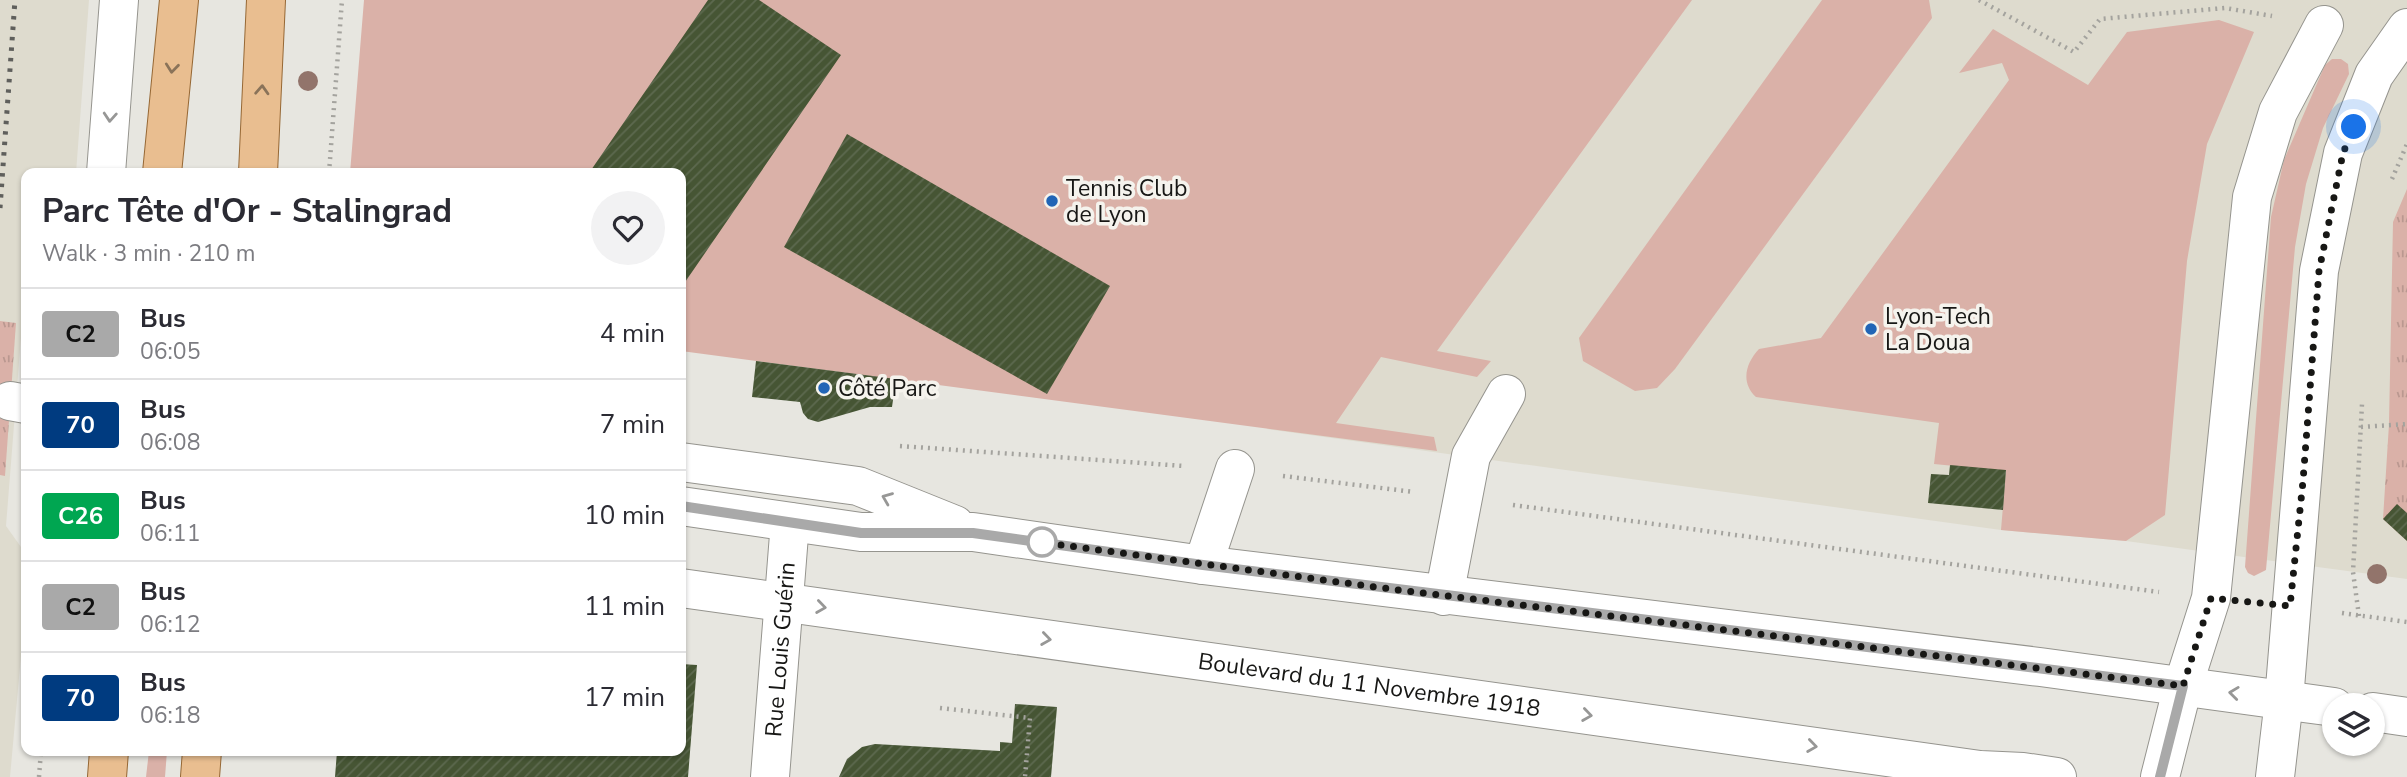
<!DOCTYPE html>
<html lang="en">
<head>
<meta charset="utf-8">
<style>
	:root { --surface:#fff; --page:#f2f2f3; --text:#2b2b33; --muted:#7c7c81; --line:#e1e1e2 }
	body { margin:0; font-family:"Nunito Sans",sans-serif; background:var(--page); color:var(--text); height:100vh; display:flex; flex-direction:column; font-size:26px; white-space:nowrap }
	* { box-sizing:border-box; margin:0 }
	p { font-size:23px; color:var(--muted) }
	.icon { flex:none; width:38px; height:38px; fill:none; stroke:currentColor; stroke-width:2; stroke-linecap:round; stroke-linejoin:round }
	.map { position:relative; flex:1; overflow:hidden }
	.details { position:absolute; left:21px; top:168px; width:665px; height:588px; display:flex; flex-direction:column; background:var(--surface); border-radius:14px; box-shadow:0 2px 5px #0004 }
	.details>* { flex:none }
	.badge { padding:0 14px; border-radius:5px; font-size:24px; line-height:46px }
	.controls { position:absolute; left:2322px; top:693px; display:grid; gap:14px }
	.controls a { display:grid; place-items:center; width:63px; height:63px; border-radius:50%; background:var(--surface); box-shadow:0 2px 5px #0004; font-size:35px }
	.you { position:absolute; width:35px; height:35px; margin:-18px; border:5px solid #fff; border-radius:50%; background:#1a73e8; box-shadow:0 0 0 10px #1a73e833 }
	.map>.badge { position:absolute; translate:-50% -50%; box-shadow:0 0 0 4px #fff }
	.round { display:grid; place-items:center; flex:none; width:74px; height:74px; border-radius:37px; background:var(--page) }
	.summary { display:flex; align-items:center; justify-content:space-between; height:119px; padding:0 21px }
	h1 { font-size:33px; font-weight:700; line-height:52px }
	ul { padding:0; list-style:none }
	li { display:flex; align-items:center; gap:21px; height:91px; padding:0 21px; border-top:2px solid var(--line) }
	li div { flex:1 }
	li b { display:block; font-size:26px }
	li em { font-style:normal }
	li .badge { min-width:77px; font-weight:700; text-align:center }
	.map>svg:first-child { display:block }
	.built { fill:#dedbce }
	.grass { fill:#dab1a8 }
	.park { fill:url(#park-tufts) }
	.building { fill:url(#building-hatch) }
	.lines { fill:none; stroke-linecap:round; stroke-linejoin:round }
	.minor-casing { stroke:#95948e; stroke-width:40 }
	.major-casing { stroke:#966835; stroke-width:40 }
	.path { stroke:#a4a39e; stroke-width:4.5; stroke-dasharray:2 5; stroke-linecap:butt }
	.minor { stroke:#fff; stroke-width:38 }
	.major { stroke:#e9be90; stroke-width:38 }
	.rail { stroke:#5f5f5c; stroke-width:5; stroke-dasharray:3.5 7; stroke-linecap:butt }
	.tree { fill:#92746b }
	.oneway { stroke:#8a7359 }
	.oneway2 { stroke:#979796 }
	.line-casing { stroke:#fff; stroke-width:16 }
	.line { stroke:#a9a9a9; stroke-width:10 }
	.walk { stroke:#171715; stroke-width:7; stroke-dasharray:0 12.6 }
	.poi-dot { fill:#2165b6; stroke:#f5f3ed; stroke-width:2.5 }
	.stop-dot { fill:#fff; stroke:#a9a9a9; stroke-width:3.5 }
	.labels { text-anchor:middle; stroke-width:7; stroke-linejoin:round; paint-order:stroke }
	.poi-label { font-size:23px; fill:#171715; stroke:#f5f3ed; text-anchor:start }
	.street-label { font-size:23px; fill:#171715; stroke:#f5f3ed }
</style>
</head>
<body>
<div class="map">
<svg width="2407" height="777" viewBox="0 0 2407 777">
	<defs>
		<pattern id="park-tufts" width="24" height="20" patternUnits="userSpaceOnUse" patternTransform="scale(1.75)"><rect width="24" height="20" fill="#dab1a8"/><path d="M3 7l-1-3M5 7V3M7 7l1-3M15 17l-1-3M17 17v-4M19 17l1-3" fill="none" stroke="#ba9890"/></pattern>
		<pattern id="building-hatch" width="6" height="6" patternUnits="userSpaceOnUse" patternTransform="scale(1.75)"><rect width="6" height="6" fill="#465534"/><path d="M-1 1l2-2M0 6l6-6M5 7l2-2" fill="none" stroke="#5d694f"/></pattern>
	</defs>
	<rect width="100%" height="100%" fill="#e7e6e0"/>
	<g class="built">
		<polygon points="0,0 89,0 76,173 26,173 26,274 6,526 26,554 26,601 10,777 0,777"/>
		<polygon points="1576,0 2407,0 2407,579 2126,541 2001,530 1267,429"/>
	</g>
	<g class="grass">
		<polygon points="364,0 1692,0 1437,351 1491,361 1477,377 1381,357 1336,423 1434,437 1437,451 681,351 681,173 350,173"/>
		<polygon points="1822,0 1929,0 1932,18 1675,369 1657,388 1635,391 1583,361 1579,338"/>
		<path d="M2219,20L2254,32L2207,144L2187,261L2165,515L2126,541L2001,530L2006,471L1934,464L1939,423L1756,397C1740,382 1746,363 1759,349L1821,338L2009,80L2002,63L1959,73L1993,29L2088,85L2127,32Z"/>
		<polygon points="2332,59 2341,59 2348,64 2349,74 2323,128 2306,184 2295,247 2266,570 2254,576 2248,573 2245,567 2271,217 2284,160 2325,65"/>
		<polygon points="149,751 167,751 165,777 146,777"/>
	</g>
	<g class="park">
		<polygon points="2407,189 2407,541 2383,519 2389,424 2393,222"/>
		<polygon points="0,321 16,323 5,476 0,475"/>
	</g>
	<g class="building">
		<polygon points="708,0 759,0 841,55 681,288 681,173 589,173"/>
		<polygon points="847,134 1110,286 1047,394 784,247"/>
		<polygon points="756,361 896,379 892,407 870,407 818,422 808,419 803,413 800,402 752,397"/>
		<polygon points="1950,465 2006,470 2003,510 1928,503 1931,474 1949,475"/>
		<polygon points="2397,504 2407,513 2407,541 2383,519"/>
		<polygon points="681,664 697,665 688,777 335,777 337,751 681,751"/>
		<polygon points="1015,704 1057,707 1051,777 839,777 847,759 862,747 875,744 1000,751 1000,742 1012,743"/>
	</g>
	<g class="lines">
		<defs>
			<g id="minor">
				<polyline points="106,173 119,0"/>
				<polyline points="10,401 26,404"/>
				<polyline points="681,462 858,486 955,525"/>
				<polyline points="681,506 861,532 973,532 1203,565 2040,667 2334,707"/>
				<polyline points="1203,565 1235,469"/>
				<path id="s1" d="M681,588L1980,770L2023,772L2057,777"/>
				<polyline points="1444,596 1471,456 1506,394"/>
				<polyline points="2373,712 2407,717"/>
				<path id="s2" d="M770,777L790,522"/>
				<polyline points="2160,777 2183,686 2211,598 2252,197 2278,112 2324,25"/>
				<polyline points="2275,777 2284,700 2319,271 2343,153 2374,75 2407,28"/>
			</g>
			<g id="major">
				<polyline points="162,173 179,0"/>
				<polyline points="258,173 266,0"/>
				<polyline points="107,777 109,751"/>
				<polyline points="200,777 202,751"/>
			</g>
		</defs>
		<use href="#minor" class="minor-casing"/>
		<use href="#major" class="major-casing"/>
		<g class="path">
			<polyline points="1979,0 2074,52 2100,19 2225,8 2272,16"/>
			<polyline points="329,173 342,0"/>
			<polyline points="2392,179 2407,144"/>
			<polyline points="2361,427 2407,424"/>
			<polyline points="900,446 1184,466"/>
			<polyline points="1283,476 1414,492"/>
			<polyline points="1513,505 2159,592"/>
			<polyline points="2342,613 2407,622"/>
			<polyline points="2359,616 2353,572 2362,404"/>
			<polyline points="940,708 1030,718 1025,777"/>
			<polyline points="39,777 41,751"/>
		</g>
		<use href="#minor" class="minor"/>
		<use href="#major" class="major"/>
		<polyline class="rail" points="0,208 15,0"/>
	</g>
	<g class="tree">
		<circle cx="308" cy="81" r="10"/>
		<circle cx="2377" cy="574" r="10"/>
	</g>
	<defs><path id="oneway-chevron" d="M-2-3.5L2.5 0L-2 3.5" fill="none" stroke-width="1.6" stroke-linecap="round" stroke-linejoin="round" transform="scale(1.75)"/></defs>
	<g class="oneway">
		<use href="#oneway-chevron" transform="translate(172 68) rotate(96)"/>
		<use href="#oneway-chevron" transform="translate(262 90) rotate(-87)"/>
	</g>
	<g class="oneway2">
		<use href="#oneway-chevron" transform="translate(110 117) rotate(94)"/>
		<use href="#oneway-chevron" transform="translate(887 498) rotate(-158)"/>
		<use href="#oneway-chevron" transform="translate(821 607) rotate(8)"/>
		<use href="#oneway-chevron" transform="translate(1046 639) rotate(8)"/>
		<use href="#oneway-chevron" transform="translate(2234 693) rotate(-173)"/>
		<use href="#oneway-chevron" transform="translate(1587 715) rotate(8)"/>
		<use href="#oneway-chevron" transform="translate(1812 746) rotate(8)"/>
	</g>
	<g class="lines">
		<defs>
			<polyline id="line" points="681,506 861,533 973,533 1203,565 2183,686 2160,777"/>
		</defs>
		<use href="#line" class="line-casing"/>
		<use href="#line" class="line"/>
		<polyline class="walk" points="1042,542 1039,542 1391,589 2183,686 2211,598 2290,606 2303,481 2319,271 2343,153 2354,127"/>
	</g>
	<g class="poi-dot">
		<circle cx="1052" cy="201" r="7"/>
		<circle cx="1871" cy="329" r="7"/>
		<circle cx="824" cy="388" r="7"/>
	</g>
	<circle class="stop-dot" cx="1042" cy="542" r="14"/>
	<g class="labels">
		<g class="poi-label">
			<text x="1066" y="196">Tennis Club<tspan x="1066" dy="26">de Lyon</tspan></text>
			<text x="1885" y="324">Lyon-Tech<tspan x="1885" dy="26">La Doua</tspan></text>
			<text x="838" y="396">Côté Parc</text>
		</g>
		<g class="street-label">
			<text dy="8" stroke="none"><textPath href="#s2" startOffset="128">Rue Louis Guérin</textPath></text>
			<text dy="8" stroke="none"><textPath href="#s1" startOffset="695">Boulevard du 11 Novembre 1918</textPath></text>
		</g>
	</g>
</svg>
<div class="controls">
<a><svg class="icon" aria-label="layers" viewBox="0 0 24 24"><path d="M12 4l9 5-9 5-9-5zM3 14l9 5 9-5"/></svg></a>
</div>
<div class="you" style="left:2354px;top:127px"></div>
<section class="details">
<div class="summary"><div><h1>Parc Tête d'Or - Stalingrad</h1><p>Walk · 3 min · 210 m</p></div><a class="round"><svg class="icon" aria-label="heart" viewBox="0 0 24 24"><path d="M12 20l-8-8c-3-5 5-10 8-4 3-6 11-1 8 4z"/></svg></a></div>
<ul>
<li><span class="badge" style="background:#a9a9a9;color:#111">C2</span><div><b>Bus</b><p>06:05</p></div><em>4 min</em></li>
<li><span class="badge" style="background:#003b80;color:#fff">70</span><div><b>Bus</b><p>06:08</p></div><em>7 min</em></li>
<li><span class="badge" style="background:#00a651;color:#fff">C26</span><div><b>Bus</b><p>06:11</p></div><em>10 min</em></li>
<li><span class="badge" style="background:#a9a9a9;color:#111">C2</span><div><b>Bus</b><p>06:12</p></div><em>11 min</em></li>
<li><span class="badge" style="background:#003b80;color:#fff">70</span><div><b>Bus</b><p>06:18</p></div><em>17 min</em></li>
</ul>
</section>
</div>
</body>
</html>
